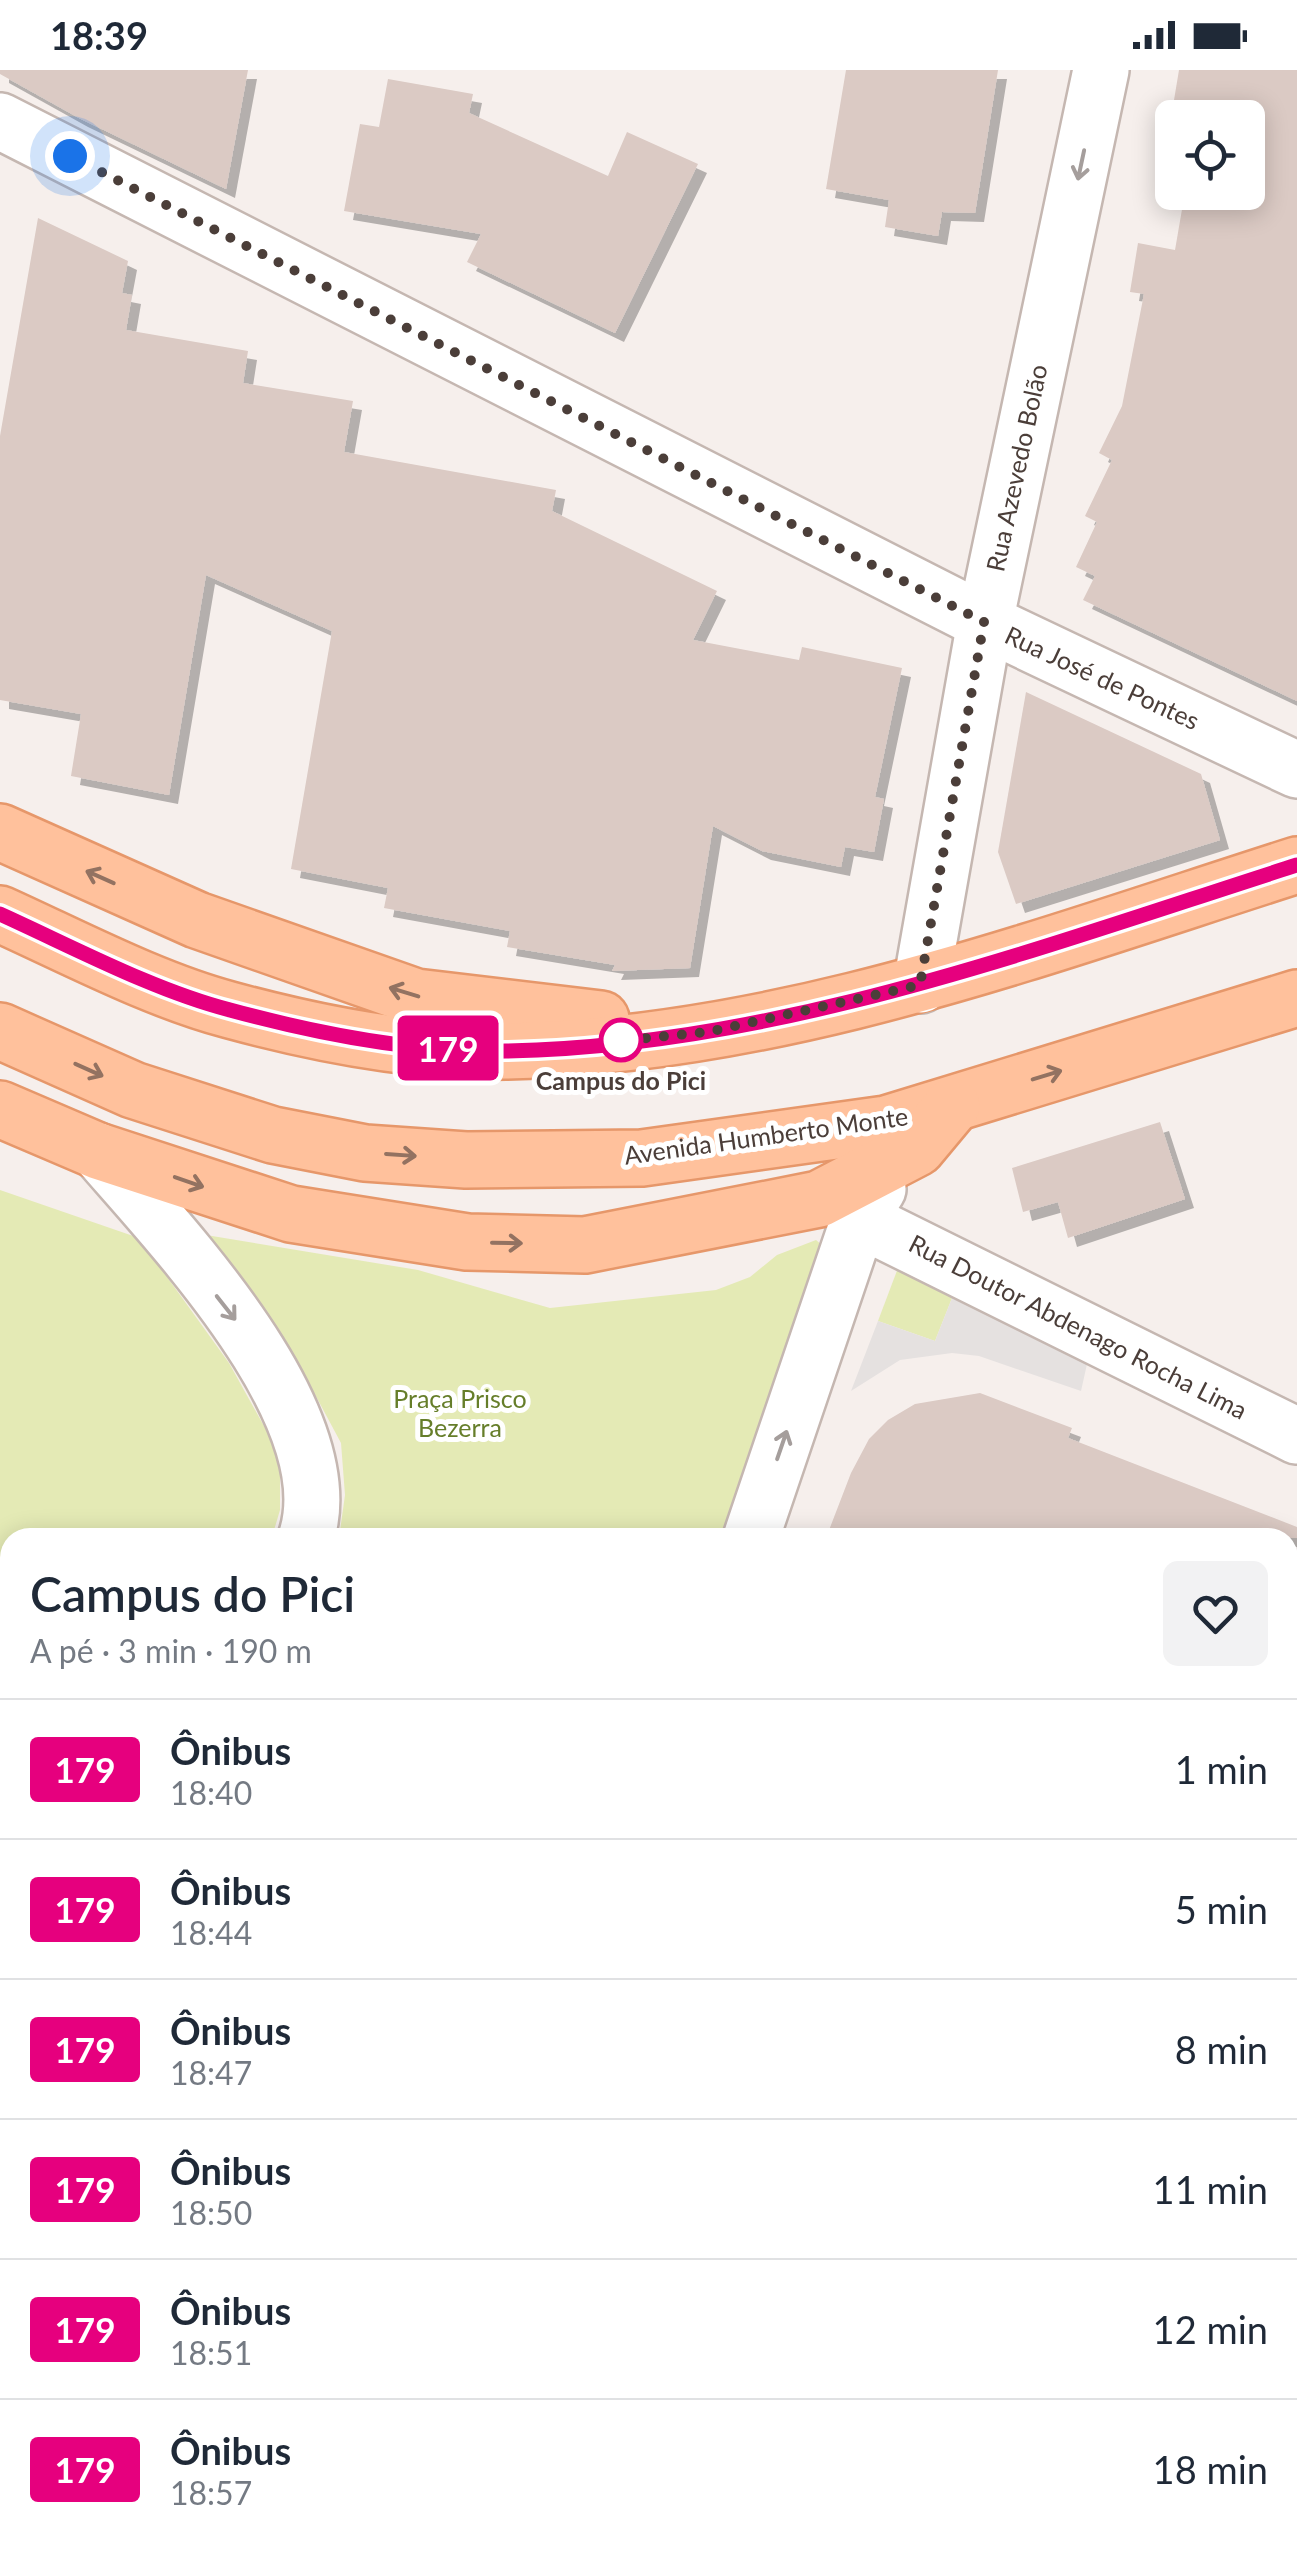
<!DOCTYPE html>
<html lang="pt">
<head>
<meta charset="utf-8">
<style>
	:root { --surface:#fff; --page:#f2f2f3; --text:#1f2937; --muted:#747a83; --line:#e0e1e3 }
	body { margin:0; font-family:Lato,sans-serif; background:var(--page); color:var(--text); height:100vh; display:flex; flex-direction:column; font-size:38px; white-space:nowrap }
	* { box-sizing:border-box; margin:0 }
	p { font-size:32px; color:var(--muted) }
	.icon { flex:none; width:55px; height:55px; fill:none; stroke:currentColor; stroke-width:2; stroke-linecap:round; stroke-linejoin:round }
	.map { position:relative; flex:1; overflow:hidden }
	.details { position:absolute; left:0px; top:1458px; width:1298px; height:1032px; display:flex; flex-direction:column; background:var(--surface); border-radius:30px 30px 0 0; box-shadow:0 5px 25px #0003 }
	.details>* { flex:none }
	.badge { padding:0 20px; border-radius:8px; font-size:35px; line-height:65px }
	.tools { position:absolute; left:1155px; top:30px; display:grid; gap:20px }
	.tools a { display:grid; place-items:center; width:110px; height:110px; border-radius:15px; background:var(--surface); box-shadow:0 5px 25px #0003; font-size:50px }
	.you { position:absolute; width:50px; height:50px; margin:-25px; border:8px solid #fff; border-radius:50%; background:#1a73e8; box-shadow:0 0 0 15px #1a73e833 }
	.map>.badge { position:absolute; translate:-50% -50%; box-shadow:0 0 0 5px #fff }
	.round { display:grid; place-items:center; flex:none; width:105px; height:105px; border-radius:15px; background:var(--page) }
	.summary { display:flex; align-items:center; justify-content:space-between; height:170px; padding:0 30px }
	h1 { font-size:48px; font-weight:600; line-height:75px }
	ul { padding:0; list-style:none }
	li { display:flex; align-items:center; gap:30px; height:140px; padding:0 30px; border-top:2px solid var(--line) }
	li div { flex:1 }
	li b { display:block; font-size:38px }
	li em { font-style:normal }
	li .badge { min-width:110px; font-weight:700; text-align:center }
	.status { display:flex; justify-content:space-between; align-items:center; height:70px; padding:0 50px; background:var(--surface); direction:ltr }
	.status svg { height:28px; fill:currentColor }
	.map>svg:first-child { display:block }
	.green { fill:#e4eab5 }
	.parking { fill:#e5e1e0 }
	.building { fill:#dbcac4; filter:url(#shadow) }
	.lines { fill:none; stroke-linecap:round; stroke-linejoin:round }
	.minor-casing { stroke:#c5b7b1; stroke-width:60 }
	.major-casing { stroke:#e6976a; stroke-width:60 }
	.minor { stroke:#fff; stroke-width:55 }
	.major { stroke:#ffc19c; stroke-width:55 }
	.oneway { stroke:#a59e9c }
	.oneway2 { stroke:#937261 }
	.line-casing { stroke:#fff; stroke-width:22 }
	.line { stroke:#e6007e; stroke-width:15 }
	.walk { stroke:#4b3e39; stroke-width:10; stroke-dasharray:0 18 }
	.stop-dot { fill:#fff; stroke:#e6007e; stroke-width:5 }
	.labels { text-anchor:middle; stroke-width:10; stroke-linejoin:round; paint-order:stroke }
	.street-label { font-size:25px; fill:#4b3e39; stroke:#fff }
	.stop-label { font-size:25px; font-weight:bold; fill:#4b3e39; stroke:#fff }
	.park-label { font-size:25px; fill:#667e2a; stroke:#fff }
</style>
</head>
<body>
<div class="status"><b>18:39</b><svg viewBox="0 0 49 12"><path d="M0 12V9h3v3zM5 12V6h3v6zM10 12V3h3v9zM15 12V0h3v12zM26 1h20v11H26zM47 4h2v5h-2z"/></svg></div>
<div class="map">
<svg width="1297" height="2489" viewBox="0 0 1297 2489">
	<defs>
		<filter id="shadow"><feDropShadow dx="9" dy="9" stdDeviation="0" flood-color="#0004"/></filter>
	</defs>
	<rect width="100%" height="100%" fill="#f6efec"/>
	<g class="green">
		<polygon points="0,1120 139,1168 229,1293 280,1385 280,1440 272,1467 10,1468 10,1741 0,1750"/>
		<polygon points="206,1165 418,1200 550,1238 716,1220 750,1207 777,1185 816,1170 823,1176 726,1467 339,1468 345,1425 341,1373 296,1289"/>
		<polygon points="898,1198 954,1223 935,1271 878,1251"/>
		<polygon points="10,1856 10,2480 498,2480 495,2489 0,2489 0,1864"/>
		<polygon points="1288,1927 1297,1931 1297,2271 1288,2276"/>
		<polygon points="577,2480 1179,2480 1176,2489 574,2489"/>
	</g>
	<polygon class="parking" points="954,1223 1089,1285 1081,1321 979,1286 952,1283 900,1290 851,1321 878,1251 935,1271"/>
	<g class="building">
		<polygon points="0,0 248,0 226,119 79,48 0,4"/>
		<polygon points="846,0 998,0 975,143 942,142 938,166 885,157 889,130 826,119"/>
		<polygon points="1179,0 1297,0 1297,631 1083,530 1095,506 1076,497 1097,452 1085,446 1112,390 1099,383 1122,336 1144,224 1130,222 1138,173 1175,180 1185,122 1248,122 1248,48 1172,48 1172,72 1167,72"/>
		<polygon points="388,9 473,24 469,43 608,106 627,62 698,94 615,263 467,192 481,164 344,141 360,54 379,57"/>
		<polygon points="38,148 128,191 122,223 132,225 126,260 248,281 243,313 353,331 344,382 556,420 552,441 717,521 693,570 799,590 802,577 902,598 875,727 884,729 874,782 845,777 841,797 762,781 713,756 690,898 612,901 615,895 507,877 510,861 384,838 388,818 291,799 332,561 206,505 169,725 71,706 81,644 0,630 0,366"/>
		<polygon points="1026,622 1201,704 1220,770 1016,834 998,782"/>
		<polygon points="1160,1052 1185,1129 1068,1168 1058,1132 1023,1142 1012,1098"/>
		<polygon points="980,1323 1072,1358 1068,1368 1297,1457 1297,1468 826,1468 851,1403 869,1369 888,1350 915,1334"/>
	</g>
	<g class="lines">
		<defs>
			<g id="minor">
				<polyline points="0,51 985,552 1297,700"/>
				<polyline points="921,915 985,552 1101,0"/>
				<path d="M98,1081C172,1167 346,1347 306,1468"/>
				<polyline points="859,1149 1297,1366"/>
				<polyline points="751,1468 859,1149 878,1119"/>
				<polyline points="0,1809 10,1800"/>
				<polyline points="548,2489 550,2480"/>
				<polyline points="1213,2489 1216,2480"/>
			</g>
			<g id="major">
				<polyline points="0,762 197,850 416,927 601,949"/>
				<path d="M0,844C73,877 154,920 230,940C318,964 414,983 506,981C779,976 1040,877 1297,795"/>
				<polyline points="0,961 133,1020 273,1065 365,1083 466,1090 642,1088 886,1054 1297,928"/>
				<polyline points="0,1039 98,1081 291,1144 467,1172 585,1175 819,1129 917,1078 952,1036"/>
			</g>
		</defs>
		<use href="#minor" class="minor-casing"/>
		<use href="#major" class="major-casing"/>
		<use href="#minor" class="minor"/>
		<use href="#major" class="major"/>
	</g>
	<defs><path id="oneway-shaft" d="M-6 0H5M1.5-3L5.5 0L1.5 3" fill="none" stroke-width="1.6" stroke-linecap="round" stroke-linejoin="round" transform="scale(2.5)"/></defs>
	<g class="oneway">
		<use href="#oneway-shaft" transform="translate(1081 95) rotate(102)"/>
		<use href="#oneway-shaft" transform="translate(226 1238) rotate(52)"/>
		<use href="#oneway-shaft" transform="translate(782 1375) rotate(-71)"/>
	</g>
	<g class="oneway2">
		<use href="#oneway-shaft" transform="translate(100 807) rotate(-156)"/>
		<use href="#oneway-shaft" transform="translate(404 922) rotate(-163)"/>
		<use href="#oneway-shaft" transform="translate(89 1000) rotate(24)"/>
		<use href="#oneway-shaft" transform="translate(1047 1005) rotate(-17)"/>
		<use href="#oneway-shaft" transform="translate(401 1085) rotate(4)"/>
		<use href="#oneway-shaft" transform="translate(189 1112) rotate(19)"/>
		<use href="#oneway-shaft" transform="translate(507 1173) rotate(1)"/>
	</g>
	<g class="lines">
		<defs>
			<path id="line" d="M0,844C73,877 153,920 230,940C318,964 415,983 506,981C779,976 1040,877 1297,795"/>
		</defs>
		<use href="#line" class="line-casing"/>
		<use href="#line" class="line"/>
		<polyline class="walk" points="70,86 984,552 920,915 708,962 607,972 621,970"/>
	</g>
	<circle class="stop-dot" cx="621" cy="970" r="20"/>
	<g class="labels">
		<g class="street-label">
			<text transform="translate(1017 398) rotate(-78)" y="9">Rua Azevedo Bolão</text>
			<text transform="translate(1102 608) rotate(25)" y="9">Rua José de Pontes</text>
			<text transform="translate(766 1066) rotate(-8)" y="9">Avenida Humberto Monte</text>
			<text transform="translate(1078 1257) rotate(27)" y="9">Rua Doutor Abdenago Rocha Lima</text>
		</g>
		<g class="stop-label">
			<text x="621" y="1020">Campus do Pici</text>
		</g>
		<g class="park-label">
			<text x="460" y="1338">Praça Prisco<tspan x="460" dy="29">Bezerra</tspan></text>
		</g>
	</g>
</svg>
<div class="tools">
<a><svg class="icon" aria-label="locate" viewBox="0 0 24 24"><circle cx="12" cy="12" r="6"/><path d="M12 2v4M12 18v4M2 12h4M18 12h4"/></svg></a>
</div>
<div class="you" style="left:70px;top:86px"></div>
<b class="badge" style="left:448px;top:978px;background:#e6007e;color:#fff">179</b>
<section class="details">
<div class="summary"><div><h1>Campus do Pici</h1><p>A pé · 3 min · 190 m</p></div><a class="round"><svg class="icon" aria-label="heart" viewBox="0 0 24 24"><path d="M12 20l-8-8c-3-5 5-10 8-4 3-6 11-1 8 4z"/></svg></a></div>
<ul>
<li><span class="badge" style="background:#e6007e;color:#fff">179</span><div><b>Ônibus</b><p>18:40</p></div><em>1 min</em></li>
<li><span class="badge" style="background:#e6007e;color:#fff">179</span><div><b>Ônibus</b><p>18:44</p></div><em>5 min</em></li>
<li><span class="badge" style="background:#e6007e;color:#fff">179</span><div><b>Ônibus</b><p>18:47</p></div><em>8 min</em></li>
<li><span class="badge" style="background:#e6007e;color:#fff">179</span><div><b>Ônibus</b><p>18:50</p></div><em>11 min</em></li>
<li><span class="badge" style="background:#e6007e;color:#fff">179</span><div><b>Ônibus</b><p>18:51</p></div><em>12 min</em></li>
<li><span class="badge" style="background:#e6007e;color:#fff">179</span><div><b>Ônibus</b><p>18:57</p></div><em>18 min</em></li>
</ul>
</section>
</div>
</body>
</html>
